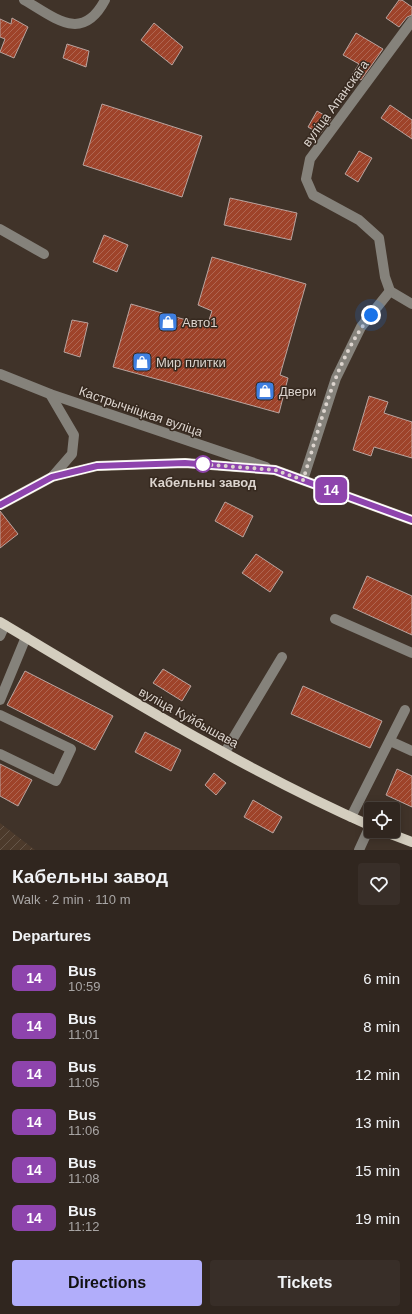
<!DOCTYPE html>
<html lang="en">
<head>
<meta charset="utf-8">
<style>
	:root { --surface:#30261f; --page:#382e28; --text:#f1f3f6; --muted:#a8a5a4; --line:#4b433d; --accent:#b1adfa }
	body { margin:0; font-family:Helvetica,sans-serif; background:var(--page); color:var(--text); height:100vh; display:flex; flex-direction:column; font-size:15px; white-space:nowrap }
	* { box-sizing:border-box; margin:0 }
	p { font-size:13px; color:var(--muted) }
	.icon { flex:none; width:22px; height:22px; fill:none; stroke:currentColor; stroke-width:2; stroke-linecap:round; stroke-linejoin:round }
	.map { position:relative; height:850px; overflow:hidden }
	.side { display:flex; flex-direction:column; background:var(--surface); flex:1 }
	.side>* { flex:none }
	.badge { padding:0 8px; border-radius:6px; font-size:14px; line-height:26px }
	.tools { position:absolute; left:364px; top:802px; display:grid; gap:8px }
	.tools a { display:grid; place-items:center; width:36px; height:36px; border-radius:4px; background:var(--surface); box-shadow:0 2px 10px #0003,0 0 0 1px var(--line); font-size:20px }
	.you { position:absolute; width:20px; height:20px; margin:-10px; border:3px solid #fff; border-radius:50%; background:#1a73e8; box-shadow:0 0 0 6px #1a73e833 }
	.map>.badge { position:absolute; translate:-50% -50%; box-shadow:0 0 0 2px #fff }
	h2 { padding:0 12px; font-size:15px; line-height:36px }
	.round { display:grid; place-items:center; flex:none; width:42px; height:42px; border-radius:4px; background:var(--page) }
	.summary { display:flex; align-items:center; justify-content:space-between; height:68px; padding:0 12px }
	h1 { font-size:19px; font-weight:700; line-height:30px }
	.action { display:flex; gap:8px; margin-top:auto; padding:8px 12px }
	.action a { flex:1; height:46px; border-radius:4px; background:var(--accent); color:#111; font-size:16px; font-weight:700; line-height:46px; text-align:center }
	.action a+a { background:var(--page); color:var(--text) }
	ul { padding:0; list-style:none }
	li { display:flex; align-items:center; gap:12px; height:48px; padding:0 12px }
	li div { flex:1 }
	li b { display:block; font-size:15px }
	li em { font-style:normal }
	li .badge { min-width:44px; font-weight:700; text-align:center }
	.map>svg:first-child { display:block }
	.industrial { fill:url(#industrial-furrows) }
	.building { fill:url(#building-hatch); stroke:#b9a49f }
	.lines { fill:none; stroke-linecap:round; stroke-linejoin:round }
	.minor { stroke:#85827b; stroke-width:10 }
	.major { stroke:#d4cebf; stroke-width:10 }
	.line-casing { stroke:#fff; stroke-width:9 }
	.line { stroke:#8e44ad; stroke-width:6 }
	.walk { stroke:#dcd4ce; stroke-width:4; stroke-dasharray:0 7.2 }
	.stop-dot { fill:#fff; stroke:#8e44ad; stroke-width:2 }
	.labels { text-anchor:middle; stroke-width:3; stroke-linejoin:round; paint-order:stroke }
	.street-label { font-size:13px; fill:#dcd4ce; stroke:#36291f }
	.poi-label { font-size:13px; fill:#dcd4ce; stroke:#36291f; text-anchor:start }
	.stop-label { font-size:13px; font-weight:bold; fill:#dcd4ce; stroke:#36291f }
</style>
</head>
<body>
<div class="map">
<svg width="412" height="850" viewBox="0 0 412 850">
	<defs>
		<pattern id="industrial-furrows" width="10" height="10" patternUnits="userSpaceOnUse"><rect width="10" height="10" fill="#4c3a2b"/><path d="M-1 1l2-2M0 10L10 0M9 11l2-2" fill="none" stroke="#655649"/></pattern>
		<pattern id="building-hatch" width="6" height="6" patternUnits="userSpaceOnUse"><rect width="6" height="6" fill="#9e432a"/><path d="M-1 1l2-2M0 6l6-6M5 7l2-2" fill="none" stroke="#af6652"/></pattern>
	</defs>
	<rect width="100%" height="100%" fill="#403329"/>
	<polygon class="industrial" points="0,823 35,850 0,850"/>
	<g class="building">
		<polygon points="399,0 402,0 412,7 412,15 407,17 399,27 386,18"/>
		<polygon points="12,18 28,27 14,58 0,52 5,39 0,37 0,19 11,24"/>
		<polygon points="154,23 183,47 172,65 141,40"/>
		<polygon points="356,33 383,49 361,80 352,75 359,64 343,55"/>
		<polygon points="67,44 89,51 86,67 63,58"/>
		<polygon points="102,104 202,136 182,197 83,165"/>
		<polygon points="390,105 412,120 412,139 381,118"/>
		<polygon points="317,111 331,119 320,134 308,127"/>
		<polygon points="359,151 372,158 358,182 345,174"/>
		<polygon points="230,198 297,213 291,240 224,225"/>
		<polygon points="104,235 128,245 117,272 93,262"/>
		<polygon points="212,257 306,284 280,375 288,378 279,413 113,367 131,304 207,326 212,311 198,305"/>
		<polygon points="72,320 88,323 80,357 64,352"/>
		<polygon points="369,396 388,402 384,413 412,422 412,458 374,447 371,456 353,450"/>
		<polygon points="225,502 253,516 243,537 215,521"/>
		<polygon points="0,511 18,534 0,548"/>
		<polygon points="256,554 283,572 270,592 242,573"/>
		<polygon points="367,576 412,596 412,635 353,608"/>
		<polygon points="163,669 191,686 182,701 153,683"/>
		<polygon points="25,671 113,716 95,750 7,705"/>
		<polygon points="303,686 382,721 370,748 291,714"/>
		<polygon points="145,732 181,750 171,771 135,752"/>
		<polygon points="0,764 32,780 18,806 0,796"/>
		<polygon points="397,769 412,776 412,807 386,795"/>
		<polygon points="214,773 226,783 216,795 205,785"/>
		<polygon points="253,800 282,817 273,833 244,817"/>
	</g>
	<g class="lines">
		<g class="minor">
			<path d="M24,0C54,17 82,44 105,0"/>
			<polyline points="412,21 310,159 306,179 313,195 359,220 379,238 385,277 390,291 412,304"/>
			<polyline points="0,229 44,254"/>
			<polyline points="0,374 50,394 266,467"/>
			<polyline points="50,394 74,435 72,454 52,477"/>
			<polyline points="303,480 336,378 361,327 390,291"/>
			<polyline points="335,619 412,653"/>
			<polyline points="0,636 5,625"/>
			<polyline points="0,700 26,637"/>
			<polyline points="0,715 71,749 56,781 0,754"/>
			<polyline points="390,741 412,751"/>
			<polyline points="225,752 282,657"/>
			<polyline points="351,817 405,710"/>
			<polyline points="359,850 370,826"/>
		</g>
		<g class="major">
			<polyline points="0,505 52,477 97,466 185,463 275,470 412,520"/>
			<path d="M0,622C121,694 242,769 371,826"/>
			<polyline points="383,831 412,842"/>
		</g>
	</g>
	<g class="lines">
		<defs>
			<polyline id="line" points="0,505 52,477 97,466 185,463 275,470 412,520"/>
		</defs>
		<use href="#line" class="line-casing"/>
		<use href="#line" class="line"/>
		<path class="walk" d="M203,464H200L275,470L303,480C321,424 334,361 371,315"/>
	</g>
	<defs>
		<symbol id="shop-square" viewBox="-11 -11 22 22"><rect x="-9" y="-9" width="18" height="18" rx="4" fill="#3f7fe0" stroke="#36291f"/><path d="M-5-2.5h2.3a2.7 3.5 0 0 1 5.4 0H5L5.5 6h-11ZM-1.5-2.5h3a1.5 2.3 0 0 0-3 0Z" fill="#fff"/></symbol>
	</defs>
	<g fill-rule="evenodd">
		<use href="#shop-square" x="157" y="311" width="22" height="22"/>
		<use href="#shop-square" x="131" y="351" width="22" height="22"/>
		<use href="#shop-square" x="254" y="380" width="22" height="22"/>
	</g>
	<circle class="stop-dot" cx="203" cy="464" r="8"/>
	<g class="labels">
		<g class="street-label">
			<text transform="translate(335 103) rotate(-54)" y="5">вуліца Апанскага</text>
			<text transform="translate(141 411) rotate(19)" y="5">Кастрычніцкая вуліца</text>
			<text transform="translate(189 717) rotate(29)" y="5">вуліца Куйбышава</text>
		</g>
		<g class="poi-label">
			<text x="182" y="327">Авто1</text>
			<text x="156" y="367">Мир плитки</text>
			<text x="279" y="396">Двери</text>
		</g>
		<g class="stop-label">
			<text x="203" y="487">Кабельны завод</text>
		</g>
	</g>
</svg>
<div class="tools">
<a><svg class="icon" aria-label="locate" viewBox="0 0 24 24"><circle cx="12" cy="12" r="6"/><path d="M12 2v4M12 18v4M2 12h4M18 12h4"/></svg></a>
</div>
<div class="you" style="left:371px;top:315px"></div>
<b class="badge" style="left:331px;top:490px;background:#8e44ad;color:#fff">14</b>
</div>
<section class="side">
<div class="summary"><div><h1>Кабельны завод</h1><p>Walk · 2 min · 110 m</p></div><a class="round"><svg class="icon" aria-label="heart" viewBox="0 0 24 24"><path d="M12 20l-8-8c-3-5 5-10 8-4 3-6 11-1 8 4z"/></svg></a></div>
<h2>Departures</h2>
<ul>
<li><span class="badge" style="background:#8e44ad;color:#fff">14</span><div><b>Bus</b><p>10:59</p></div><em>6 min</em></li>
<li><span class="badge" style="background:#8e44ad;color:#fff">14</span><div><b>Bus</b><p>11:01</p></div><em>8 min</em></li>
<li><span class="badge" style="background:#8e44ad;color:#fff">14</span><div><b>Bus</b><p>11:05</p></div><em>12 min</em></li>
<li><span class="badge" style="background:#8e44ad;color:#fff">14</span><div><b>Bus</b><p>11:06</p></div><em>13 min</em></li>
<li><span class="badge" style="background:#8e44ad;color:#fff">14</span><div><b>Bus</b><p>11:08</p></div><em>15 min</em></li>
<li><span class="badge" style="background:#8e44ad;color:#fff">14</span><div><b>Bus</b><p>11:12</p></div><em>19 min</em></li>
</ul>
<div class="action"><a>Directions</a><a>Tickets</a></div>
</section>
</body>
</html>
